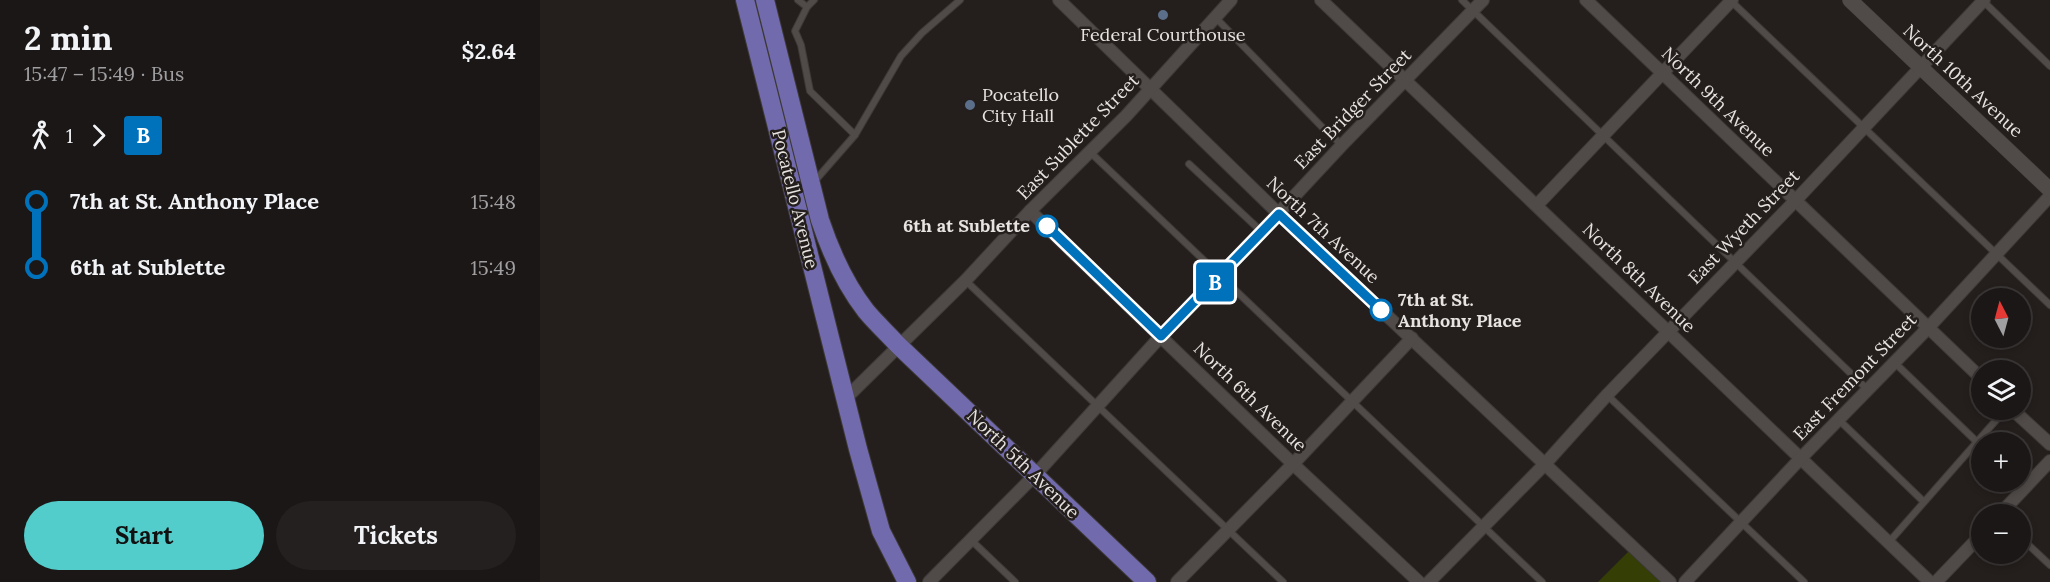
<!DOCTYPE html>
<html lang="en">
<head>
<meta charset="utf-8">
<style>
	:root { --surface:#1b1716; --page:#24201f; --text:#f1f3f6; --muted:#a09fa1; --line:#393635; --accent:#52cdcc }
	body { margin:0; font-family:Lora,serif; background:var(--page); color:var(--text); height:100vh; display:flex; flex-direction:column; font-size:22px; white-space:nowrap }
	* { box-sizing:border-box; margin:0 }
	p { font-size:20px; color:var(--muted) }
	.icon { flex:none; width:33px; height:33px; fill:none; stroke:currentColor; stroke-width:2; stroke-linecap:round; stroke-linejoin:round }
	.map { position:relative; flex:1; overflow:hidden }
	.sheet { display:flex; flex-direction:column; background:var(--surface); width:540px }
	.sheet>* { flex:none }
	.badge { padding:0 12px; border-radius:4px; font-size:21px; line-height:39px }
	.needle { width:39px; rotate:354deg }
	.controls { position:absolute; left:1431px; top:288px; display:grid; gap:12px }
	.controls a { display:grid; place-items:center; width:60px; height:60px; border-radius:50%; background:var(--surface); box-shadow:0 3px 9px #0003,0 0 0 2px var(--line); font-size:30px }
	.map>.badge { position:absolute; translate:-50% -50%; box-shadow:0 0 0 3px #fff }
	.legs { display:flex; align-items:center; gap:9px; height:66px; padding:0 24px; font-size:20px }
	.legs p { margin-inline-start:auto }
	.overview { display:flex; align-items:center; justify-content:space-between; height:102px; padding:0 24px }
	h1 { font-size:33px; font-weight:700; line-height:45px }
	.primary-button { display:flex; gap:12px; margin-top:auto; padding:12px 24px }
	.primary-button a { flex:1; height:69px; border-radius:36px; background:var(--accent); color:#111; font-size:24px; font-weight:700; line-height:69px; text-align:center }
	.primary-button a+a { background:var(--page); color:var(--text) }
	ul { padding:0 24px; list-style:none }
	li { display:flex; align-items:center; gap:21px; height:66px; font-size:22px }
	li i { display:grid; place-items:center; width:9px; height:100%; margin:0 8px; background:currentColor }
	li i::after { content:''; width:15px; height:15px; margin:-8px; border:4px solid; border-radius:50%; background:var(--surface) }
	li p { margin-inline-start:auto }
	li:first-child i { background:linear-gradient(#0000 50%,currentColor 0) }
	li:last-child i { background:linear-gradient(currentColor 50%,#0000 0) }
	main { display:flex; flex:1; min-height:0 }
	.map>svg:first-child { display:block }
	.green { fill:#343e05 }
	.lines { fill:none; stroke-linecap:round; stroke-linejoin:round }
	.service-casing { stroke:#3d3937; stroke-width:8 }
	.minor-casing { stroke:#3d3937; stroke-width:14 }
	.tertiary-casing { stroke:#3d3937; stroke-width:16 }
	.primary-casing { stroke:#3d3937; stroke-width:20 }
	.service { stroke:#504b48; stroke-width:6 }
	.minor { stroke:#504b48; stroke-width:12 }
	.tertiary { stroke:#504b48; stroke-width:15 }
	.primary { stroke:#716bad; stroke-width:18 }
	.line-1-casing { stroke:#fff; stroke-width:14 }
	.line-1 { stroke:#0072bc; stroke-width:9 }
	.service-dot { fill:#5c6f8a; stroke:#241f1d; stroke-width:2 }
	.stop-1-dot { fill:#fff; stroke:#0072bc; stroke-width:3 }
	.labels { text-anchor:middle; stroke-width:5; stroke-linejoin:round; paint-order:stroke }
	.poi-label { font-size:18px; fill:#e6e3e1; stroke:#241f1d }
	.street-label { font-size:18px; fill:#e6e3e1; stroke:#241f1d }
	.stop-label { font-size:18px; font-weight:bold; fill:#e6e3e1; stroke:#241f1d; text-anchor:end }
</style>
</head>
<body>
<main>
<section class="sheet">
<div class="overview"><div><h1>2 min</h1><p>15:47 – 15:49 · Bus</p></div><b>$2.64</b></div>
<div class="legs"><svg class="icon" aria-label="walk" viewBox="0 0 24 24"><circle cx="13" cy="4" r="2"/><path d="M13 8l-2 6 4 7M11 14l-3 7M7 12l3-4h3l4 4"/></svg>1<svg class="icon" aria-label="forward" viewBox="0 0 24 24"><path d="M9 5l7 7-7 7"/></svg><b class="badge" style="background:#0072bc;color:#fff">B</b></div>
<ul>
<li><i style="color:#0072bc"></i><b>7th at St. Anthony Place</b><p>15:48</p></li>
<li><i style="color:#0072bc"></i><b>6th at Sublette</b><p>15:49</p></li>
</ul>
<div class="primary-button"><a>Start</a><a>Tickets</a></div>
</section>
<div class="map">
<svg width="1510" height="582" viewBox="0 0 1510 582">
	<rect width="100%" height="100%" fill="#241f1d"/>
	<polygon class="green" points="1092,548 1130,582 1058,582"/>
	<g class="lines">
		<defs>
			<g id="service">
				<polyline points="258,0 267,7"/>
				<polyline points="274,0 267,7 255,31 261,45 270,91 315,135"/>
				<polyline points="922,0 1327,389"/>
				<polyline points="1442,0 1510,66"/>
				<polyline points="1191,1 1510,305"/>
				<polyline points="675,17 782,127 802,145"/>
				<polyline points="550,152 1002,582"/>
				<polyline points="649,164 722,232"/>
				<polyline points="273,183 315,135 361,56 382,33 420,0"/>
				<polyline points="426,281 743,582"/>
				<polyline points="1354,362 1437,442"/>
				<polyline points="1067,395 1264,582"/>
				<polyline points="1298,419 1384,502"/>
				<polyline points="1480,537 1510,565"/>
				<polyline points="431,540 475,582"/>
				<polyline points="1349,542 1465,410"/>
			</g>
			<g id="minor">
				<polyline points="519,0 739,214 1130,582"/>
				<polyline points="781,0 1390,582"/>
				<polyline points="1046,0 1442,379"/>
				<polyline points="997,205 1192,0"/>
				<polyline points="490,211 753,464 879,582"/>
				<polyline points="306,398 426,280 490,211 586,116 691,0"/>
				<polyline points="1473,410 1510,444"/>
				<polyline points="1460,514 1510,461"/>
				<polyline points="389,582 495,475 621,336 680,276 802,145 943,0"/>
				<polyline points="637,582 753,464 872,338"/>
				<polyline points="889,582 1004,465 1067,395 1255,201 1444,0"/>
				<polyline points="1145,582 1261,458 1388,328 1510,196"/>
				<polyline points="1396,582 1442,534"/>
			</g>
			<polyline id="tertiary" points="1310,0 1510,190"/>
			<g id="primary">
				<polyline points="205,0 318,449 341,531 367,582"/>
				<path d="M225,0L280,220C291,253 305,284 326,311C336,323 348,334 358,345L607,582"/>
			</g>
		</defs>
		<use href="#service" class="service-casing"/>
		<use href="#minor" class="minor-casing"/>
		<use href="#tertiary" class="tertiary-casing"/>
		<use href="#primary" class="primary-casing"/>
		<use href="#service" class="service"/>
		<use href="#minor" class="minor"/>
		<use href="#tertiary" class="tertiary"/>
		<use href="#primary" class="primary"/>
	</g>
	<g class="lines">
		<defs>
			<polyline id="line-1" points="507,226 621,336 739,214 841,310"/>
		</defs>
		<use href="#line-1" class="line-1-casing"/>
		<use href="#line-1" class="line-1"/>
	</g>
	<g class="service-dot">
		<circle cx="623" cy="15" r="6"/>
		<circle cx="430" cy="105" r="6"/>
	</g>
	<g class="stop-1-dot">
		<circle cx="507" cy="226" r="10"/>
		<circle cx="841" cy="310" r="10"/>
	</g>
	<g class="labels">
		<g class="poi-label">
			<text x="623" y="41">Federal Courthouse</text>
			<text x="442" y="101" text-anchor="start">Pocatello<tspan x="442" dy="21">City Hall</tspan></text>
		</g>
		<g class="street-label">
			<text transform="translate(1423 81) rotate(43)" y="6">North 10th Avenue</text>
			<text transform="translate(1178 102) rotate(44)" y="6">North 9th Avenue</text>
			<text transform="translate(813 109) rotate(-46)" y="6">East Bridger Street</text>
			<text transform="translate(538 137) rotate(-46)" y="6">East Sublette Street</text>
			<text transform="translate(255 199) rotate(76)" y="6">Pocatello Avenue</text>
			<text transform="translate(1204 227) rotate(-46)" y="6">East Wyeth Street</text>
			<text transform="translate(783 230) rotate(43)" y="6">North 7th Avenue</text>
			<text transform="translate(1099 278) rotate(44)" y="6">North 8th Avenue</text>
			<text transform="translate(1315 377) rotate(-46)" y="6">East Fremont Street</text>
			<text transform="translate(710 397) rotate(44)" y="6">North 6th Avenue</text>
			<text transform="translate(483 464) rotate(44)" y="6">North 5th Avenue</text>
		</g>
		<g class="stop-label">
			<text x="490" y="232">6th at Sublette</text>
			<text x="858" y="306" text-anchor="start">7th at St.<tspan x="858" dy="21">Anthony Place</tspan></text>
		</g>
	</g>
</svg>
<div class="controls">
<a><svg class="needle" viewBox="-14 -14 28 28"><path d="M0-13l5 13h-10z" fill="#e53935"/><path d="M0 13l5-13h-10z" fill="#a09fa1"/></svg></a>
<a><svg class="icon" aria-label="layers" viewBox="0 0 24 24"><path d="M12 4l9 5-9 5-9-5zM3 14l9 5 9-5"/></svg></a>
<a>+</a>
<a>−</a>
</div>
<b class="badge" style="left:675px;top:282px;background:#0072bc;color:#fff">B</b>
</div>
</main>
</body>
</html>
